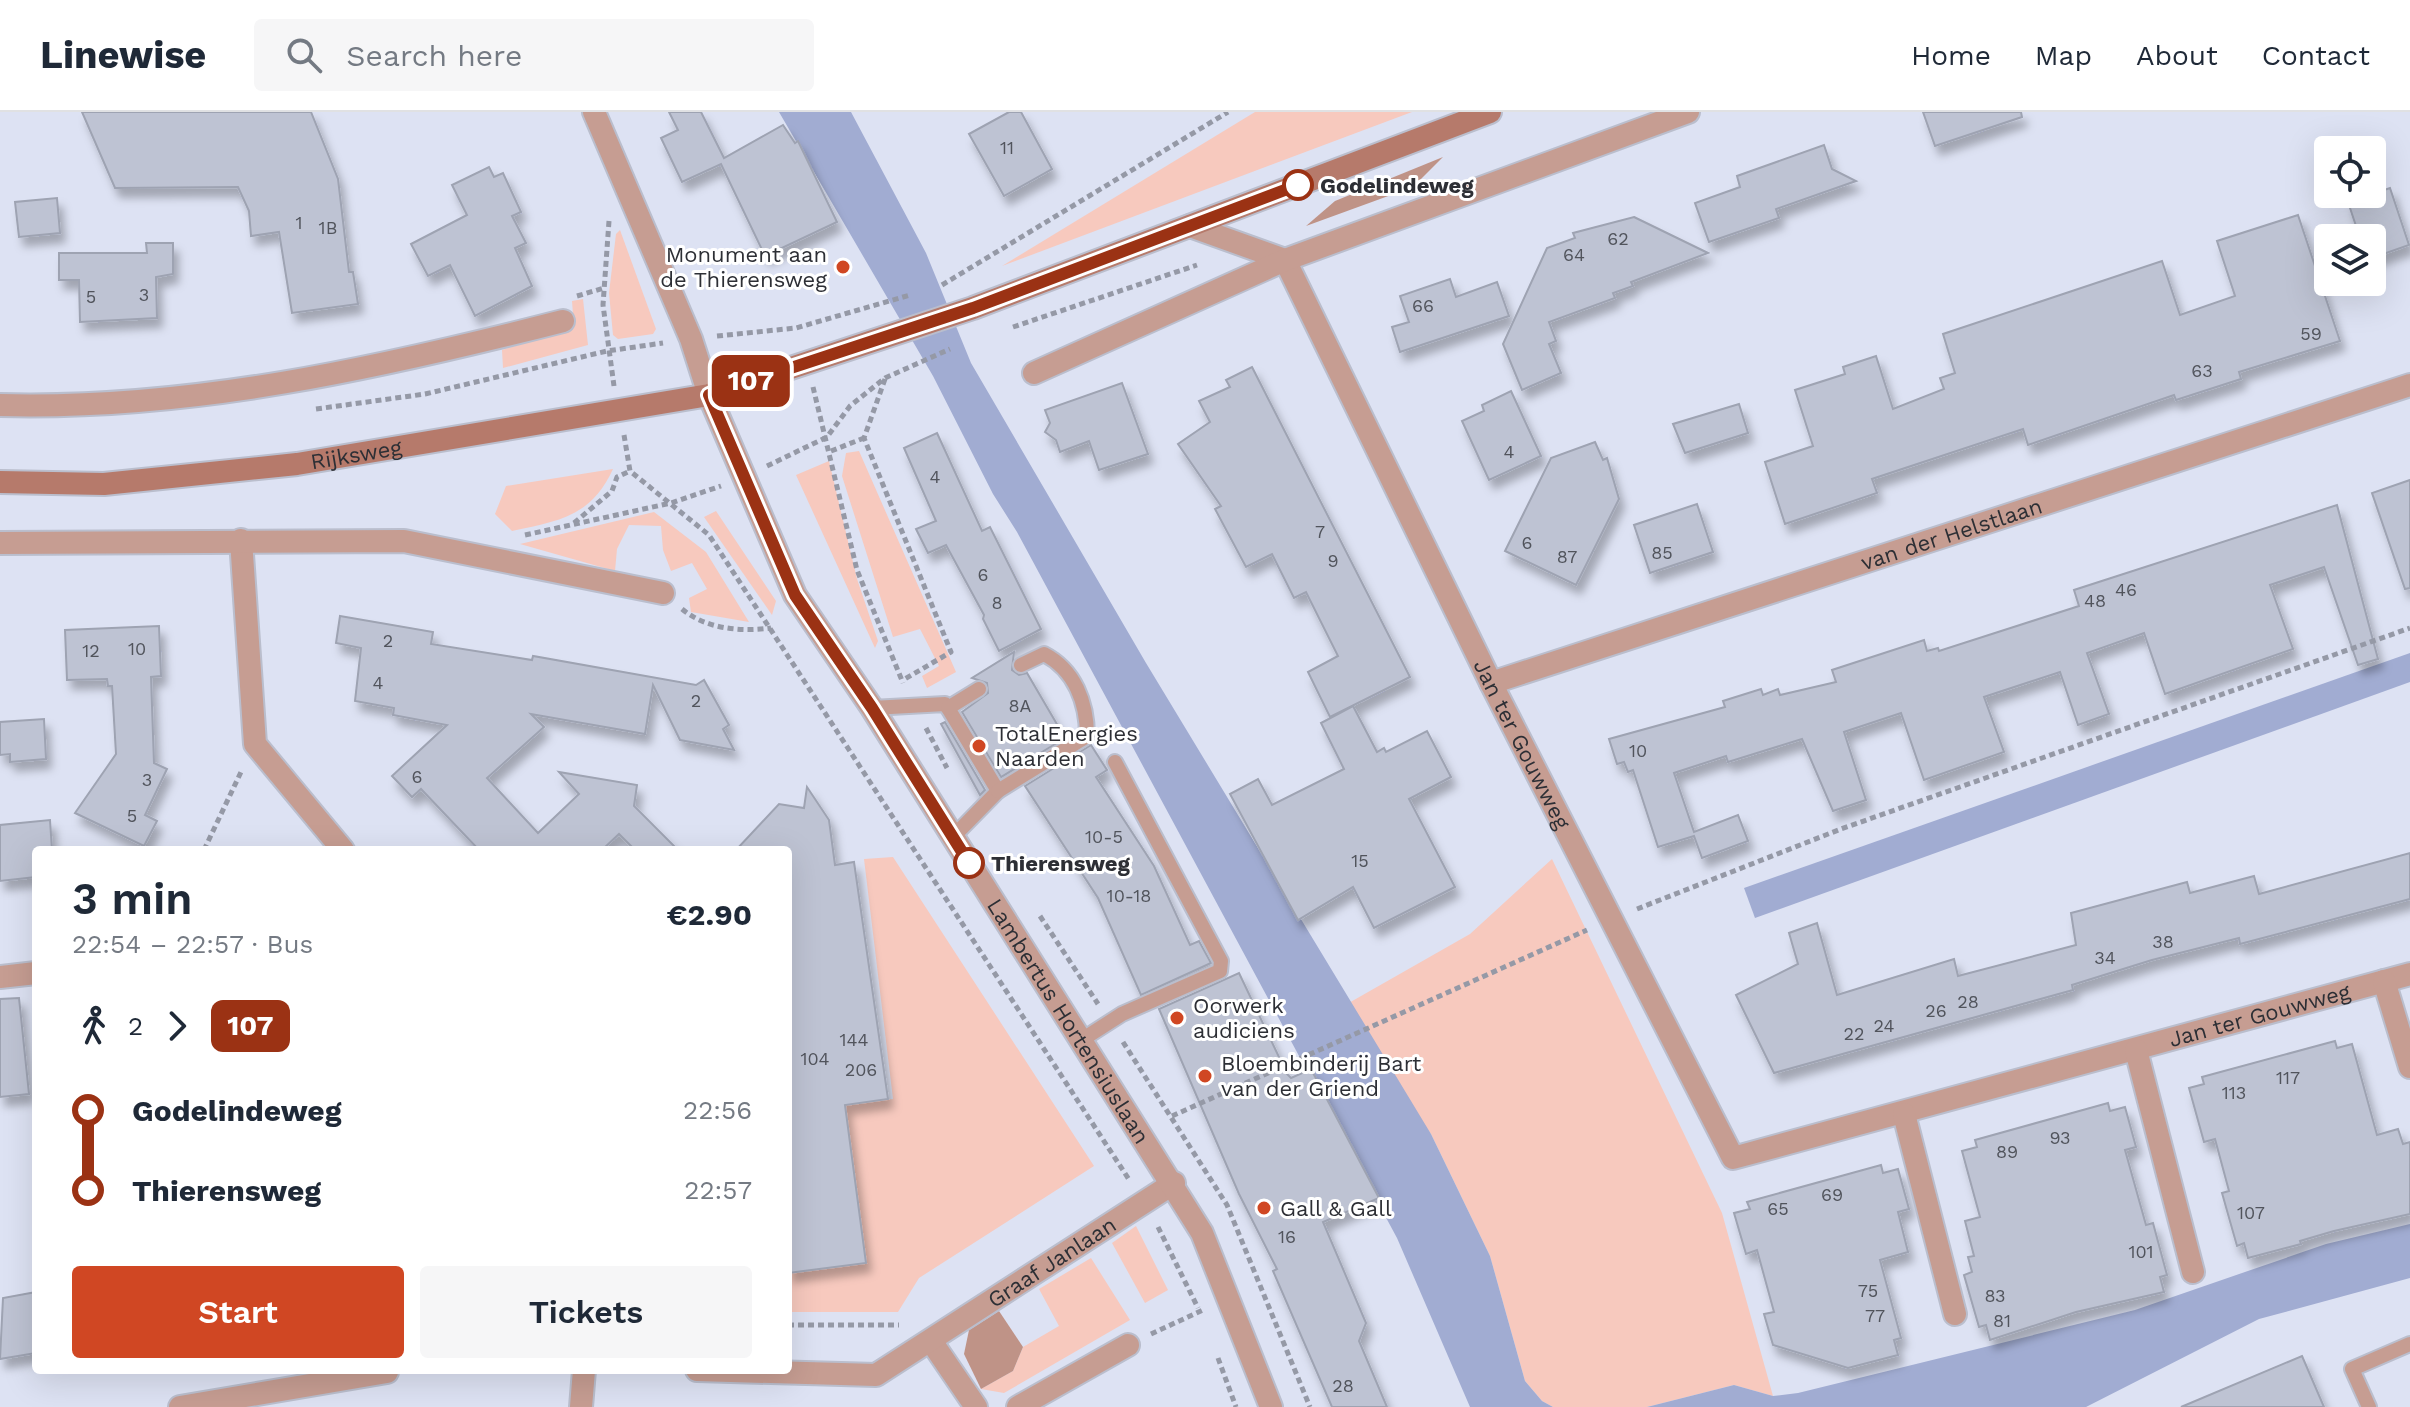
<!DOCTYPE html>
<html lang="en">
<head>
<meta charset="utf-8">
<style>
	:root { --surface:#fff; --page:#f6f6f7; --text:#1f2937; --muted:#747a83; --line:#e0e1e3; --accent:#d04723 }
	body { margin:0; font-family:"Work Sans",sans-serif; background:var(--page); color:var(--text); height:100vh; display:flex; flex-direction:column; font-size:30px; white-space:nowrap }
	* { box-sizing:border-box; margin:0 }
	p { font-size:26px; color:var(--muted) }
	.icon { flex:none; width:44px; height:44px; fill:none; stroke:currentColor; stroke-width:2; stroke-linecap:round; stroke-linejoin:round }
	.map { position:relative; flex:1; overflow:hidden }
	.details { position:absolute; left:32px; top:734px; width:760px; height:528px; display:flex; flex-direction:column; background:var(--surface); border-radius:8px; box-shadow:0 8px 32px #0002 }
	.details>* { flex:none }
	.badge { padding:0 16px; border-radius:12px; font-size:28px; line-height:52px }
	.fabs { position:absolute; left:2314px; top:24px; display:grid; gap:16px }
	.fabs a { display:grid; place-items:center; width:72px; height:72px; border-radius:8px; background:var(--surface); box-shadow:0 8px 32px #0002; font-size:40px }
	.map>.badge { position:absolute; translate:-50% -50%; box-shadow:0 0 0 4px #fff }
	.legs { display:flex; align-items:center; gap:12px; height:88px; padding:0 40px; font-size:26px }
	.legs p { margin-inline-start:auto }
	.overview { display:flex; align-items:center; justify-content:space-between; height:136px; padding:0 40px }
	h1 { font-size:44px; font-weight:600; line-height:60px }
	.action { display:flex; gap:16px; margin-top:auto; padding:16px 40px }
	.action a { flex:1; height:92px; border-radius:8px; background:var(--accent); color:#fff; font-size:32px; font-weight:600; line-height:92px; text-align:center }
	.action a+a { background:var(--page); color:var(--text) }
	ul { padding:0 40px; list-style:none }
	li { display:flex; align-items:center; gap:28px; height:80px; font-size:30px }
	li i { display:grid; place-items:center; width:12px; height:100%; margin:0 10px; background:currentColor }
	li i::after { content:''; width:20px; height:20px; margin:-10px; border:6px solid; border-radius:50%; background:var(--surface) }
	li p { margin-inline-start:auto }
	li:first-child i { background:linear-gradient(#0000 50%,currentColor 0) }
	li:last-child i { background:linear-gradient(currentColor 50%,#0000 0) }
	header { display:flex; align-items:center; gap:48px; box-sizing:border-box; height:112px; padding:0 40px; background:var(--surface); border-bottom:2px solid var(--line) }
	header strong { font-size:38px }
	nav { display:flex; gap:44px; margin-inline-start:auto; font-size:28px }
	.search { width:560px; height:72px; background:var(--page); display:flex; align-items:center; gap:20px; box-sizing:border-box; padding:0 28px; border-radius:8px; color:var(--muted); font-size:30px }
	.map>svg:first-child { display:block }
	.green { fill:#f7c9be }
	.forest { fill:#bf9387 }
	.water { fill:#a1acd2 }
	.building { fill:#bec3d3; stroke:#9ea3b2; stroke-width:2; filter:url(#shadow) }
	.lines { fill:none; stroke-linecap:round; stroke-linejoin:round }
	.service-casing { stroke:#babecd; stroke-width:18 }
	.minor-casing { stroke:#babecd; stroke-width:26 }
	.tertiary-casing { stroke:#babecd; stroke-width:26 }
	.secondary-casing { stroke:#babecd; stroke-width:26 }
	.path { stroke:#9599a6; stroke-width:5; stroke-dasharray:6 4; stroke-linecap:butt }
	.service { stroke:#c69d92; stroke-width:14 }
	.minor { stroke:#c69d92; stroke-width:22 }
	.tertiary { stroke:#c69d92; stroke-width:22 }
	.secondary { stroke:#b67a6b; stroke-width:22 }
	.line-1-casing { stroke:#fff; stroke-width:18 }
	.line-1 { stroke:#9b3214; stroke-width:12 }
	.stop-1-dot { fill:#fff; stroke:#9b3214; stroke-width:4 }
	.poi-dot { fill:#d04723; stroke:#fff; stroke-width:3 }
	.labels { text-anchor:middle; stroke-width:6; stroke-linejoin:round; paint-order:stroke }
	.number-label { font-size:18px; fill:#51545c }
	.stop-label { font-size:22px; font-weight:bold; fill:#2d2f35; stroke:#fff; text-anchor:start }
	.poi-label { font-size:22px; fill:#2d2f35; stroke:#fff; text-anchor:start }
	.street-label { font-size:22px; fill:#2d2f35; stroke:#fff }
</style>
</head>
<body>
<header>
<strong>Linewise</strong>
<div class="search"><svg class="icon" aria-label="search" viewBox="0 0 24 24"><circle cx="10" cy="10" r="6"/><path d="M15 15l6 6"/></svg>Search here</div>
<nav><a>Home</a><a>Map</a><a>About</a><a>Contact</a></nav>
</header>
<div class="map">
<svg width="2410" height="1295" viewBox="0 0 2410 1295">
	<defs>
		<filter id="shadow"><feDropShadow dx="5" dy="9" stdDeviation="4" flood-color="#0004"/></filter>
	</defs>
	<rect width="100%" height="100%" fill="#dde2f3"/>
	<g class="green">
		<polygon points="1255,0 1412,0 1002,154"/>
		<polygon points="620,118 656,217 653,222 618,227 613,223 609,181 616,122"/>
		<polygon points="583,187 588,233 503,256 502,238 574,216 572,189"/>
		<polygon points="859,339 956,560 927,576 922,564 939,554 920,517 893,525 842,364 846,341"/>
		<polygon points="829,349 857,467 878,529 875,536 796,363"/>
		<path d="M613,357C591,405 558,409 512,419L495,402L506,374Z"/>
		<polygon points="716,399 776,489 772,503 704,405"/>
		<polygon points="654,400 706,440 749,510 691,500 689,486 707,477 692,451 671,459 663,438 661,414 629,413 617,437 615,459 520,432"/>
		<polygon points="893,745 1094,1054 919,1166 898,1200 788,1200 788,1161 866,1150 845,993 893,987 864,747"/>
		<polygon points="1552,747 1722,1101 1773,1284 1734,1273 1647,1295 1553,1295 1542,1289 1525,1269 1490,1144 1431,1022 1346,909 1347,892 1470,822"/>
		<polygon points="1136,1114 1168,1178 1145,1191 1112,1131"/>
		<polygon points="1091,1146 1130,1208 1004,1281 981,1277 1013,1259 1023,1235 1059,1214 1039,1177"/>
	</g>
	<g class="forest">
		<polygon points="1443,45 1413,75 1306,114 1335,89"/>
		<polygon points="999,1199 1023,1235 1013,1259 981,1277 964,1242 969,1218"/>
	</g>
	<g class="water">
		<polygon points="779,0 851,0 926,141 971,251 1146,551 1431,1022 1490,1144 1525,1269 1542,1289 1553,1295 1470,1295 1397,1126 1017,420 993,382 933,264"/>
		<polygon points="2410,541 2410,570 1755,806 1744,776"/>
		<polygon points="2410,1112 2410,1166 2259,1207 2086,1295 1647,1295 1734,1273 1773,1284 1798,1281 2135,1198 2326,1132"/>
	</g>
	<g class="building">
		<polygon points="82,0 311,0 338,67 349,160 353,160 358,192 292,201 279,120 251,124 249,99 238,75 115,76"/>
		<polygon points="669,0 701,0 724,46 783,13 795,31 798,29 837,110 765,144 721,52 682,70 661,26 678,18"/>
		<polygon points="1009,0 1021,0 1052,57 1004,84 969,22"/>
		<polygon points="1923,0 2021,0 2022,5 1935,34"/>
		<polygon points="1824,33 1832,57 1856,69 1776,97 1779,106 1709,130 1695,91 1740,75 1737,64"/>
		<polygon points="489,55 494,65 503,61 521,100 512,104 526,131 515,136 532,174 475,204 450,153 428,164 411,132 467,103 452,73"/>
		<polygon points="2390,76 2409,133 2372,146 2372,126 2360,126 2348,90"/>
		<polygon points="57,86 60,121 19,125 15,90"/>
		<polygon points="2298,103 2340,229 2239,260 2241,267 2176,288 2174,283 2028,333 2023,317 1872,367 1877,381 1785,412 1765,350 1813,334 1795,278 1845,262 1843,255 1876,244 1893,297 1944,277 1940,266 1955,261 1943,222 2162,149 2180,203 2235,184 2217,129"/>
		<polygon points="1634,105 1708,141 1631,170 1633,174 1613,181 1615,186 1549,210 1556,229 1549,232 1561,261 1522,278 1503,232 1547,136 1575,126 1573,121"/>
		<polygon points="146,131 173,131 173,162 156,165 157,206 80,210 79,168 59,168 59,141 147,141"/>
		<polygon points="1450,167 1456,185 1497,170 1509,204 1400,240 1392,215 1409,210 1400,184"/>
		<polygon points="1252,255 1410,565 1330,605 1308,560 1338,544 1306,480 1294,486 1272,442 1246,455 1215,397 1221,394 1178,332 1210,310 1199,289 1230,275 1226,268"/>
		<polygon points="1122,271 1148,342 1099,358 1089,329 1060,340 1056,328 1045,320 1050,311 1045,298"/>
		<polygon points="1511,279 1541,344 1489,368 1462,309 1484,299 1482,293"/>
		<polygon points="1739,292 1748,321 1685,341 1673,312"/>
		<polygon points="937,321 982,419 990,415 1041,517 999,539 983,507 984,503 946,433 928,441 916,417 936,409 904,336"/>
		<polygon points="1595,330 1603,348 1607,346 1619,387 1576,473 1505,439 1551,346"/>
		<polygon points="2410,368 2410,476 2405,477 2372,381"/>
		<polygon points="1697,392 1713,440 1650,461 1634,413"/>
		<polygon points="2337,393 2378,547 2358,553 2324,455 2270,473 2293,537 2165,582 2144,521 2087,541 2109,602 2078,613 2060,560 1984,585 2004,640 1924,668 1901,601 1844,620 1866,688 1833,699 1802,627 1728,650 1726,644 1674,661 1694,720 1738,703 1748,729 1702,746 1694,724 1658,735 1633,658 1628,660 1624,650 1617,652 1609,627 1725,595 1723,589 1761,577 1763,583 1778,577 1780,583 1836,570 1832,558 1924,528 1927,539 1938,536 1939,539 2079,494 2074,478"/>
		<polygon points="340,504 433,520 431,532 532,548 533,544 696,573 704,568 729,613 723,617 734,638 680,628 653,573 645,622 531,602 544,615 487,666 538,721 579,682 559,660 637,673 634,694 678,738 635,738 619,722 602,738 479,738 421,677 412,685 392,664 447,613 393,603 394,596 355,589 361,536 336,531"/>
		<polygon points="159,514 161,564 151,565 154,651 167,657 145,703 157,709 144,734 75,701 116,642 112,574 108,574 107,567 67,568 65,518"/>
		<polygon points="1014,540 1012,558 1019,563 1027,561 1065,626 1001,665 962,600 988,581 987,571 972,566"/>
		<polygon points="1353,594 1377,640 1384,636 1386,640 1427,619 1451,665 1409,687 1455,775 1374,816 1353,775 1298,808 1230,682 1258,667 1272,693 1344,657 1321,611"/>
		<polygon points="44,607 46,647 10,650 10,642 0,643 0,610"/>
		<polygon points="945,610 985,678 980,683 941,612"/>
		<polygon points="1091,633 1107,658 1096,665 1154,754 1190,833 1199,829 1211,851 1141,883 1098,786 1025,674"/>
		<polygon points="807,675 829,708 835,753 854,750 888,987 845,993 866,1151 788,1161 788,738 736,738 779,692 804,696"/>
		<polygon points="50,708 52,738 36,738 36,765 0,769 0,713"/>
		<polygon points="2410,741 2410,787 2240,832 2239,826 2152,848 2072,873 2073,878 1774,961 1736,883 1798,852 1789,821 1817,811 1837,883 1954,847 1958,864 2076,833 2071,801 2187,770 2190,781 2254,764 2259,782"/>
		<polygon points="1239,861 1287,962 1291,966 1311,957 1379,1086 1323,1110 1366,1211 1359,1229 1387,1295 1332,1295 1273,1159 1277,1157 1239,1082 1159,897"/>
		<polygon points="19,886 29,982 0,985 0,887"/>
		<polygon points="2335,929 2337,936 2352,932 2377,1023 2398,1017 2403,1032 2410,1030 2410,1102 2334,1119 2300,1129 2301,1132 2248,1146 2244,1131 2237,1134 2222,1081 2229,1079 2215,1027 2204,1030 2189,976 2204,972 2202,965"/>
		<polygon points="2108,991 2110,999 2125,995 2136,1035 2125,1038 2146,1113 2153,1111 2167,1163 2160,1165 2164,1180 2076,1200 1990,1228 1986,1213 1979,1215 1964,1163 1972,1160 1968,1145 1974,1144 1965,1109 1980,1105 1962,1039 1977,1035 1975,1028"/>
		<polygon points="1881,1053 1883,1061 1898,1057 1909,1097 1898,1100 1908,1140 1880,1148 1901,1226 1894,1228 1898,1243 1848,1256 1773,1233 1764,1202 1774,1200 1757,1138 1746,1142 1734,1101 1750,1097 1747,1090"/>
		<polygon points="36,1180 36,1241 0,1247 3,1186"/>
		<polygon points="2302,1244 2324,1295 2181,1295"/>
	</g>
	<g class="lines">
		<defs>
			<g id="service">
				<polyline points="872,596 945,592 948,596 998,679 953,725"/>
				<polyline points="948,596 979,577"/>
				<path d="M998,679L1087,624C1087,591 1075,558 1044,542L1021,553"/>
				<polyline points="1080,929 1122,902 1220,859 1221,849 1115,650"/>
				<polyline points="2369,1295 2352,1257 2410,1232"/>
			</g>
			<g id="minor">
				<polyline points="594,0 691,227 709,283"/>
				<path id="s1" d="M1190,114L1285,148L1491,571L1733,1046L2410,862"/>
				<polyline points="1034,261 1285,148 1688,0"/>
				<path d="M0,293C191,298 379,256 563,209"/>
				<polyline points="241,428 255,632 343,738"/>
				<polyline points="0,431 404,429 663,481"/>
				<path id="s2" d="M1491,571L2410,273"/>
				<polyline points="0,865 36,861"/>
				<polyline points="2384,869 2410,955"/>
				<polyline points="2136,938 2193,1160"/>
				<polyline points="1904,1002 1955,1202"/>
				<polyline points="931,1229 976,1295"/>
				<path id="s3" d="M697,1258L876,1263L1174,1071"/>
				<polyline points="180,1295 387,1260"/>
				<polyline points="581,1295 584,1258"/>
				<polyline points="1018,1295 1128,1233"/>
			</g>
			<g id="tertiary">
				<path id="s4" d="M709,283L795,483L872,596L1202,1121L1271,1295"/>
			</g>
			<g id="secondary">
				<path id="s5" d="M0,370L104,372L297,352L709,283L973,196L1490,0"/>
			</g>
		</defs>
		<use href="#service" class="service-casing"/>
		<use href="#minor" class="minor-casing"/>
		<use href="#tertiary" class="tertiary-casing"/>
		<use href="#secondary" class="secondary-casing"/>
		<g class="path">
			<polyline points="609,109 603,193 614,274"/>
			<polyline points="942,173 1228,0"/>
			<polyline points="577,184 604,176"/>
			<polyline points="1013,215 1197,153"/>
			<polyline points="717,224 796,216 910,183"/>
			<polyline points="885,267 864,326 951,540 903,568"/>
			<polyline points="813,275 857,458 903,571"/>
			<polyline points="316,297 425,282 607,239 663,231"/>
			<polyline points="624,323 630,359 709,423 1130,1069"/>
			<polyline points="831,339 864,326"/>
			<polyline points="767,354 827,325 850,294 885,266 950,237"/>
			<polyline points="574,411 612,379 617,365 630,359"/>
			<polyline points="525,423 671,391 721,374"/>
			<path d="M682,497C706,517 740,520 771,516"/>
			<polyline points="926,616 947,656"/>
			<polyline points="204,738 241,660"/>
			<polyline points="1637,797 1841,717 2410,516"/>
			<polyline points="1040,804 1098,892"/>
			<polyline points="1123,930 1227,1093 1310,1295"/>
			<polyline points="1172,1004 1587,818"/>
			<polyline points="1158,1115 1198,1196"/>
			<polyline points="788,1213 899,1213"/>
			<polyline points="1151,1222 1203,1198"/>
			<polyline points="1218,1246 1236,1295"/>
		</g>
		<use href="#service" class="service"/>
		<use href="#minor" class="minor"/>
		<use href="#tertiary" class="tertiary"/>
		<use href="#secondary" class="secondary"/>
	</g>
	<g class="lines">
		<defs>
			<polyline id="line-1" points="969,751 872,596 795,483 709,283 973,196 1298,73"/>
		</defs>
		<use href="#line-1" class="line-1-casing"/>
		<use href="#line-1" class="line-1"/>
	</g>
	<g class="stop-1-dot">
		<circle cx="1298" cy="73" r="14"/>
		<circle cx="969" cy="751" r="14"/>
	</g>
	<g class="poi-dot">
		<circle cx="843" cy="155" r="8"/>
		<circle cx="979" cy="634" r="8"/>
		<circle cx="1177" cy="906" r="8"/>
		<circle cx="1205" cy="964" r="8"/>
		<circle cx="1264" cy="1096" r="8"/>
	</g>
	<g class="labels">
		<g class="number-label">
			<text x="1007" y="42">11</text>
			<text x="299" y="117">1</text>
			<text x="328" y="122">1B</text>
			<text x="1618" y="133">62</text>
			<text x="1574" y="149">64</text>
			<text x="144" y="189">3</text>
			<text x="91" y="191">5</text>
			<text x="1423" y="200">66</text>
			<text x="2311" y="228">59</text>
			<text x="2202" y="265">63</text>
			<text x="1509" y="346">4</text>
			<text x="935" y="371">4</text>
			<text x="1320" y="426">7</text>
			<text x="1527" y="437">6</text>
			<text x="1662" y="447">85</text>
			<text x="1567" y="451">87</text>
			<text x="1333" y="455">9</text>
			<text x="983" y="469">6</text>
			<text x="2126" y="484">46</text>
			<text x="2095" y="495">48</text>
			<text x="997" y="497">8</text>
			<text x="388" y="535">2</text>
			<text x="137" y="543">10</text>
			<text x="91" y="545">12</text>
			<text x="378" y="577">4</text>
			<text x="696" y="595">2</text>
			<text x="1020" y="600">8A</text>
			<text x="1638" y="645">10</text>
			<text x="417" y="671">6</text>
			<text x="147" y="674">3</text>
			<text x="132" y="710">5</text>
			<text x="1104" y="731">10-5</text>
			<text x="1360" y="755">15</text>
			<text x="1129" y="790">10-18</text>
			<text x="2163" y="836">38</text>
			<text x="2105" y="852">34</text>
			<text x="1968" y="896">28</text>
			<text x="1936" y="905">26</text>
			<text x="1884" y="920">24</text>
			<text x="1854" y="928">22</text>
			<text x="854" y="934">144</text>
			<text x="815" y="953">104</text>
			<text x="861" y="964">206</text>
			<text x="2288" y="972">117</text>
			<text x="2234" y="987">113</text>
			<text x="2060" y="1032">93</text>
			<text x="2007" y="1046">89</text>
			<text x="1832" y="1089">69</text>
			<text x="1778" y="1103">65</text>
			<text x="2251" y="1107">107</text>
			<text x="1287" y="1131">16</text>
			<text x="2141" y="1146">101</text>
			<text x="1868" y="1185">75</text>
			<text x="1995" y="1190">83</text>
			<text x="1875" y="1210">77</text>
			<text x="2002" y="1215">81</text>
			<text x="1343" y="1280">28</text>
		</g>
		<g class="stop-label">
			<text x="1320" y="81">Godelindeweg</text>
			<text x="991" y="759">Thierensweg</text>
		</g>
		<g class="poi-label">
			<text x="827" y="150" text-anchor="end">Monument aan<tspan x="827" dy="25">de Thierensweg</tspan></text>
			<text x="995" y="629">TotalEnergies<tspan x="995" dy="25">Naarden</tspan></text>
			<text x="1193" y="901">Oorwerk<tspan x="1193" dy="25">audiciens</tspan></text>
			<text x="1221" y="959">Bloembinderij Bart<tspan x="1221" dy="25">van der Griend</tspan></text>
			<text x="1280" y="1104">Gall &amp; Gall</text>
		</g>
		<g class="street-label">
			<text dy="8" stroke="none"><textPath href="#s5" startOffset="358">Rijksweg</textPath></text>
			<text dy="8" stroke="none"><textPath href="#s2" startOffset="484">van der Helstlaan</textPath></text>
			<text dy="8" stroke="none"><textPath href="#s1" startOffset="640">Jan ter Gouwweg</textPath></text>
			<text dy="8" stroke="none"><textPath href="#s1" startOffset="1650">Jan ter Gouwweg</textPath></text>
			<text dy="8" stroke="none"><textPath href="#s4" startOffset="724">Lambertus Hortensiuslaan</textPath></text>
			<text dy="8" stroke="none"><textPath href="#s3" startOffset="388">Graaf Janlaan</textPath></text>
		</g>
	</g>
</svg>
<div class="fabs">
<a><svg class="icon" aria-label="locate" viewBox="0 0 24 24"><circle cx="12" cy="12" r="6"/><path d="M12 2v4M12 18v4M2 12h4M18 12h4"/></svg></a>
<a><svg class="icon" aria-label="layers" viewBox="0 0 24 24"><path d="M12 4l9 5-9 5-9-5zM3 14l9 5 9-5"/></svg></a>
</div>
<b class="badge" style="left:751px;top:269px;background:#9b3214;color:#fff">107</b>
<section class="details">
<div class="overview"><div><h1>3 min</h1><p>22:54 – 22:57 · Bus</p></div><b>€2.90</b></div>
<div class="legs"><svg class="icon" aria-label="walk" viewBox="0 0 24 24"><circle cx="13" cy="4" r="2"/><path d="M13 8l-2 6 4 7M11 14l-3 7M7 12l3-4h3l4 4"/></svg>2<svg class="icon" aria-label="forward" viewBox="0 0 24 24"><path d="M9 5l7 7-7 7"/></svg><b class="badge" style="background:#9b3214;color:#fff">107</b></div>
<ul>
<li><i style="color:#9b3214"></i><b>Godelindeweg</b><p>22:56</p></li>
<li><i style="color:#9b3214"></i><b>Thierensweg</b><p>22:57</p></li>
</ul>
<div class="action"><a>Start</a><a>Tickets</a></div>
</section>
</div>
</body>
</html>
